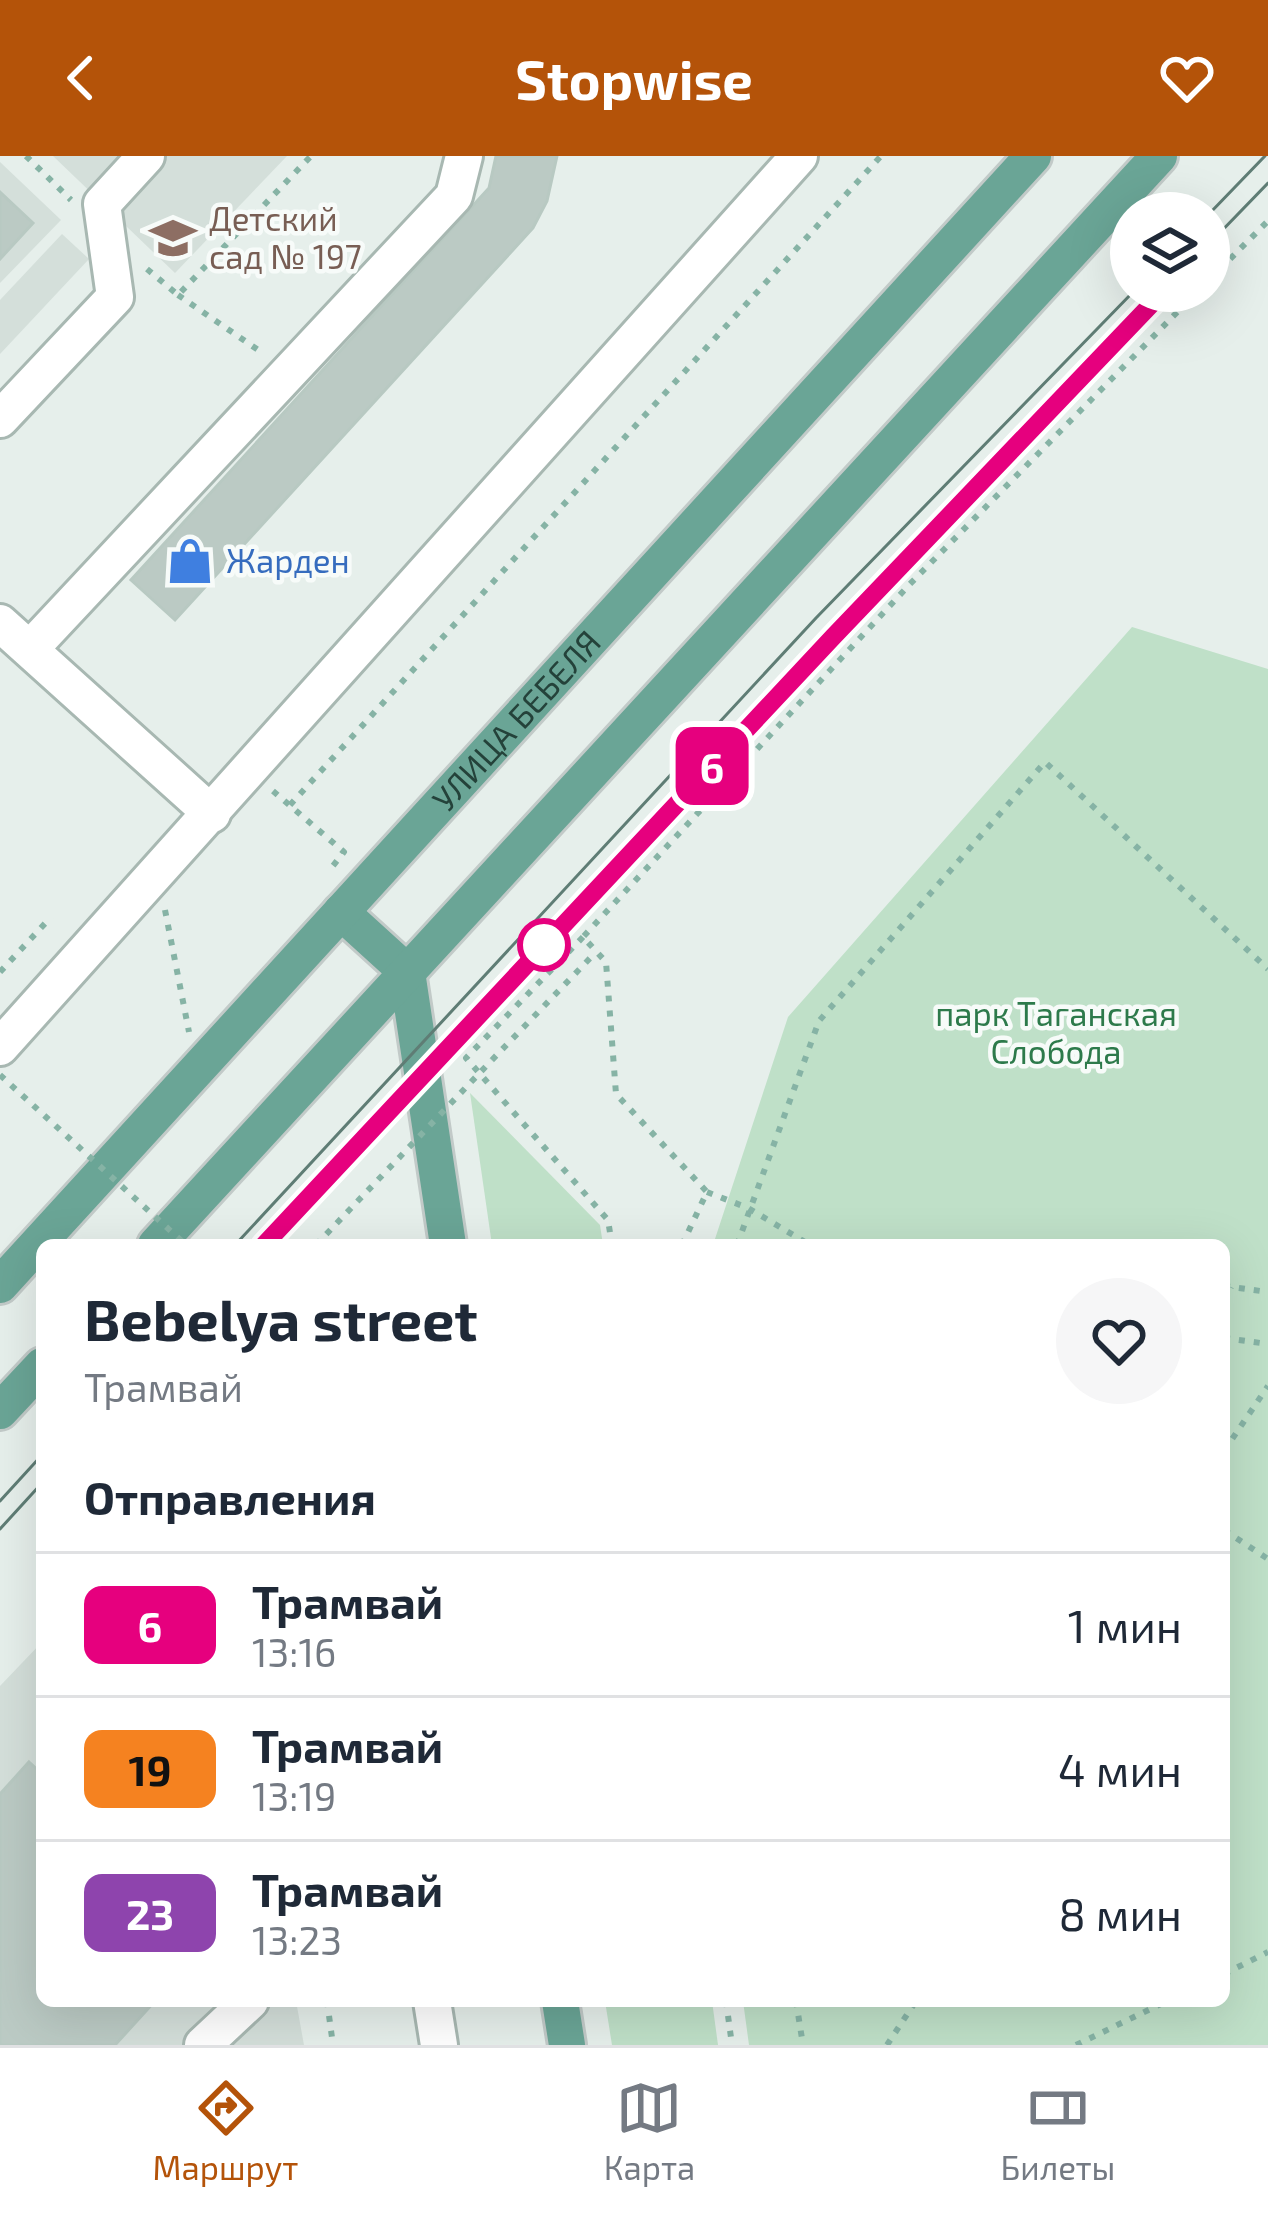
<!DOCTYPE html>
<html lang="ru">
<head>
<meta charset="utf-8">
<style>
	:root { --surface:#fff; --page:#f6f6f7; --text:#1f2937; --muted:#747a83; --line:#e0e1e3; --accent:#b45309 }
	body { margin:0; font-family:"Exo 2",sans-serif; background:var(--page); color:var(--text); height:100vh; display:flex; flex-direction:column; font-size:45px; white-space:nowrap }
	* { box-sizing:border-box; margin:0 }
	p { font-size:39px; color:var(--muted) }
	.icon { flex:none; width:66px; height:66px; fill:none; stroke:currentColor; stroke-width:2; stroke-linecap:round; stroke-linejoin:round }
	.map { position:relative; flex:1; overflow:hidden }
	.details { position:absolute; left:36px; top:1083px; width:1194px; height:768px; display:flex; flex-direction:column; background:var(--surface); border-radius:18px; box-shadow:0 12px 48px #0002 }
	.details>* { flex:none }
	.badge { padding:0 24px; border-radius:18px; font-size:42px; line-height:78px }
	.buttons { position:absolute; left:1110px; top:36px; display:grid; gap:24px }
	.buttons a { display:grid; place-items:center; width:120px; height:120px; border-radius:50%; background:var(--surface); box-shadow:0 12px 48px #0002; font-size:60px }
	.map>.badge { position:absolute; translate:-50% -50%; box-shadow:0 0 0 6px #fff }
	h2 { padding:0 48px; font-size:45px; line-height:108px }
	.round { display:grid; place-items:center; flex:none; width:126px; height:126px; border-radius:63px; background:var(--page) }
	.head { display:flex; align-items:center; justify-content:space-between; height:204px; padding:0 48px }
	h1 { font-size:57px; font-weight:700; line-height:90px }
	ul { padding:0; list-style:none }
	li { display:flex; align-items:center; gap:36px; height:144px; padding:0 48px; border-top:3px solid var(--line) }
	li div { flex:1 }
	li b { display:block; font-size:45px }
	li em { font-style:normal }
	li .badge { min-width:132px; font-weight:700; text-align:center }
	header { display:flex; justify-content:space-between; align-items:center; height:156px; padding:0 48px; background:var(--accent); color:#fff; font-size:54px; font-weight:700 }
	.menu { display:flex; justify-content:space-around; align-items:center; height:168px; border-top:3px solid var(--line); background:var(--surface); font-size:33px; color:var(--muted) }
	.menu a { display:grid; justify-items:center; gap:6px }
	.menu .current { color:var(--accent) }
	.map>svg:first-child { display:block }
	.built { fill:#d4dfda }
	.green { fill:#bfe0c8 }
	.building { fill:#bbcac4; stroke:#b8c9c2; stroke-width:3 }
	.lines { fill:none; stroke-linecap:round; stroke-linejoin:round }
	.minor-casing { stroke:#a8b8b2; stroke-width:42 }
	.major-casing { stroke:#c2cac8; stroke-width:42 }
	.path { stroke:#86b3a5; stroke-width:6; stroke-dasharray:6 9; stroke-linecap:butt }
	.minor { stroke:#fff; stroke-width:36 }
	.major { stroke:#6aa596; stroke-width:36 }
	.tram { stroke:#5f7d75; stroke-width:3 }
	.path-bridge { stroke:#86b3a5; stroke-width:6; stroke-dasharray:6 9; stroke-linecap:butt }
	.line-casing { stroke:#fff; stroke-width:27 }
	.line { stroke:#e6007e; stroke-width:18 }
	.stop-dot { fill:#fff; stroke:#e6007e; stroke-width:6 }
	.labels { text-anchor:middle; stroke-width:9; stroke-linejoin:round; paint-order:stroke }
	.education-label { font-size:33px; fill:#785e54; stroke:#f7fbf9; text-anchor:start }
	.shop-label { font-size:33px; fill:#366cbe; stroke:#f7fbf9; text-anchor:start }
	.street-label { font-size:33px; fill:#24423a; stroke:#f7fbf9 }
	.park-label { font-size:33px; fill:#2d7a4b; stroke:#f7fbf9 }
</style>
</head>
<body>
<header><svg class="icon" aria-label="back" viewBox="0 0 24 24"><path d="M15 5l-7 7 7 7"/></svg>Stopwise<svg class="icon" aria-label="heart" viewBox="0 0 24 24"><path d="M12 20l-8-8c-3-5 5-10 8-4 3-6 11-1 8 4z"/></svg></header>
<div class="map">
<svg width="1268" height="1889" viewBox="0 0 1268 1889">
	<rect width="100%" height="100%" fill="#e6efeb"/>
	<g class="built">
		<polygon points="53,0 287,0 175,117"/>
		<polygon points="0,6 61,64 0,127"/>
		<polygon points="62,78 89,103 0,198 0,144"/>
		<polygon points="42,1486 42,1845 296,1845 304,1889 0,1889 0,1530"/>
	</g>
	<g class="green">
		<polygon points="1132,471 1268,513 1268,1889 749,1889 743,1845 1224,1845 1224,1089 713,1089 788,861"/>
		<polygon points="470,937 600,1069 603,1089 492,1089"/>
		<polygon points="605,1845 712,1845 718,1889 612,1889"/>
	</g>
	<g class="building">
		<polygon points="496,0 557,0 547,45 533,72 175,464 131,424 489,32"/>
		<polygon points="0,36 33,67 0,103"/>
		<polygon points="29,1606 42,1618 42,1845 155,1845 115,1889 0,1889 0,1638"/>
	</g>
	<g class="lines">
		<defs>
			<g id="minor">
				<polyline points="0,263 115,141 102,48 146,0"/>
				<polyline points="0,467 212,658"/>
				<polyline points="30,493 454,40 464,0"/>
				<polyline points="0,891 799,0"/>
				<polyline points="432,1845 439,1889"/>
				<polyline points="203,1889 250,1845"/>
			</g>
			<g id="major">
				<polyline points="341,756 407,816 448,1089"/>
				<polyline points="156,1089 1159,0"/>
				<path id="s1" d="M0,1129L1033,0"/>
				<polyline points="0,1255 42,1210"/>
				<polyline points="560,1845 567,1889"/>
			</g>
		</defs>
		<use href="#minor" class="minor-casing"/>
		<use href="#major" class="major-casing"/>
		<g class="path">
			<polyline points="26,0 71,44"/>
			<polyline points="147,113 178,139 311,0"/>
			<polyline points="1209,124 1268,65"/>
			<polyline points="178,139 264,198"/>
			<polyline points="273,635 344,696 332,711"/>
			<polyline points="290,649 881,0"/>
			<polyline points="165,754 189,876"/>
			<polyline points="583,781 466,902 608,1064 612,1089"/>
			<polyline points="0,816 51,761"/>
			<polyline points="492,904 596,796"/>
			<polyline points="707,1036 748,1052 810,1089"/>
			<polyline points="682,1089 707,1036 616,938 606,806 583,781 910,428 1198,135"/>
			<polyline points="737,1089 819,865 1045,606 1268,813"/>
			<polyline points="1224,1130 1268,1136"/>
			<polyline points="1224,1145 1231,1131"/>
			<polyline points="1224,1182 1268,1188"/>
			<polyline points="1224,1295 1268,1230"/>
			<polyline points="1224,1374 1268,1403"/>
			<polyline points="1224,1818 1268,1796"/>
			<polyline points="327,1845 333,1889"/>
			<polyline points="726,1845 732,1889"/>
			<polyline points="796,1845 803,1889"/>
			<polyline points="887,1889 916,1845"/>
			<polyline points="1076,1889 1167,1845"/>
		</g>
		<use href="#minor" class="minor"/>
		<use href="#major" class="major"/>
		<g class="tram">
			<polyline points="1209,58 1265,0"/>
			<polyline points="1209,88 1268,27"/>
			<polyline points="235,1089 816,462 1134,135"/>
			<polyline points="264,1089 833,481 1164,135"/>
			<polyline points="0,1345 42,1299"/>
			<polyline points="0,1373 42,1327"/>
		</g>
		<g class="path-bridge">
			<polyline points="0,919 186,1089"/>
			<polyline points="316,1089 492,904"/>
		</g>
	</g>
	<g class="lines">
		<defs>
			<polyline id="line" points="264,1089 833,481 1164,135"/>
		</defs>
		<use href="#line" class="line-casing"/>
		<use href="#line" class="line"/>
	</g>
	<defs>
		<symbol id="school-bare" viewBox="-9 -9 18 18"><path d="M0-5L7-2L0 1L-7-2ZM-4 1L0 2.5L4 1V4Q0 6-4 4Z" fill="#8d6e63" stroke="#f7fbf9" stroke-width="2.5" paint-order="stroke"/></symbol>
		<symbol id="shop-bare" viewBox="-9 -9 18 18"><path d="M-5-2.5h2.3a2.7 3.5 0 0 1 5.4 0H5L5.5 6h-11ZM-1.5-2.5h3a1.5 2.3 0 0 0-3 0Z" fill="#3f7fe0" stroke="#f7fbf9" stroke-width="2.5" paint-order="stroke"/></symbol>
	</defs>
	<g fill-rule="evenodd">
		<use href="#school-bare" x="140" y="49" width="66" height="66"/>
		<use href="#shop-bare" x="157" y="372" width="66" height="66"/>
	</g>
	<circle class="stop-dot" cx="544" cy="789" r="24"/>
	<g class="labels">
		<g class="education-label">
			<text x="209" y="75">Детский<tspan x="209" dy="38">сад № 197</tspan></text>
		</g>
		<g class="shop-label">
			<text x="226" y="417">Жарден</text>
		</g>
		<g class="street-label">
			<text dy="12" stroke="none"><textPath href="#s1" startOffset="765">УЛИЦА БЕБЕЛЯ</textPath></text>
		</g>
		<g class="park-label">
			<text x="1056" y="870">парк Таганская<tspan x="1056" dy="38">Слобода</tspan></text>
		</g>
	</g>
</svg>
<div class="buttons">
<a><svg class="icon" aria-label="layers" viewBox="0 0 24 24"><path d="M12 4l9 5-9 5-9-5zM3 14l9 5 9-5"/></svg></a>
</div>
<b class="badge" style="left:712px;top:610px;background:#e6007e;color:#fff">6</b>
<section class="details">
<div class="head"><div><h1>Bebelya street</h1><p>Трамвай</p></div><a class="round"><svg class="icon" aria-label="heart" viewBox="0 0 24 24"><path d="M12 20l-8-8c-3-5 5-10 8-4 3-6 11-1 8 4z"/></svg></a></div>
<h2>Отправления</h2>
<ul>
<li><span class="badge" style="background:#e6007e;color:#fff">6</span><div><b>Трамвай</b><p>13:16</p></div><em>1 мин</em></li>
<li><span class="badge" style="background:#f58220;color:#111">19</span><div><b>Трамвай</b><p>13:19</p></div><em>4 мин</em></li>
<li><span class="badge" style="background:#8e44ad;color:#fff">23</span><div><b>Трамвай</b><p>13:23</p></div><em>8 мин</em></li>
</ul>
</section>
</div>
<nav class="menu">
<a class="current"><svg class="icon" aria-label="directions" viewBox="0 0 24 24"><path d="M12 3l9 9-9 9-9-9zM9 14v-3h6M13 9l2 2-2 2"/></svg>Маршрут</a>
<a><svg class="icon" aria-label="map" viewBox="0 0 24 24"><path d="M3 6l6-2 6 2 6-2v14l-6 2-6-2-6 2zM9 4v14M15 6v14"/></svg>Карта</a>
<a><svg class="icon" aria-label="tickets" viewBox="0 0 24 24"><path d="M3 7h18v10H3zM15 7v10"/></svg>Билеты</a>
</nav>
</body>
</html>
